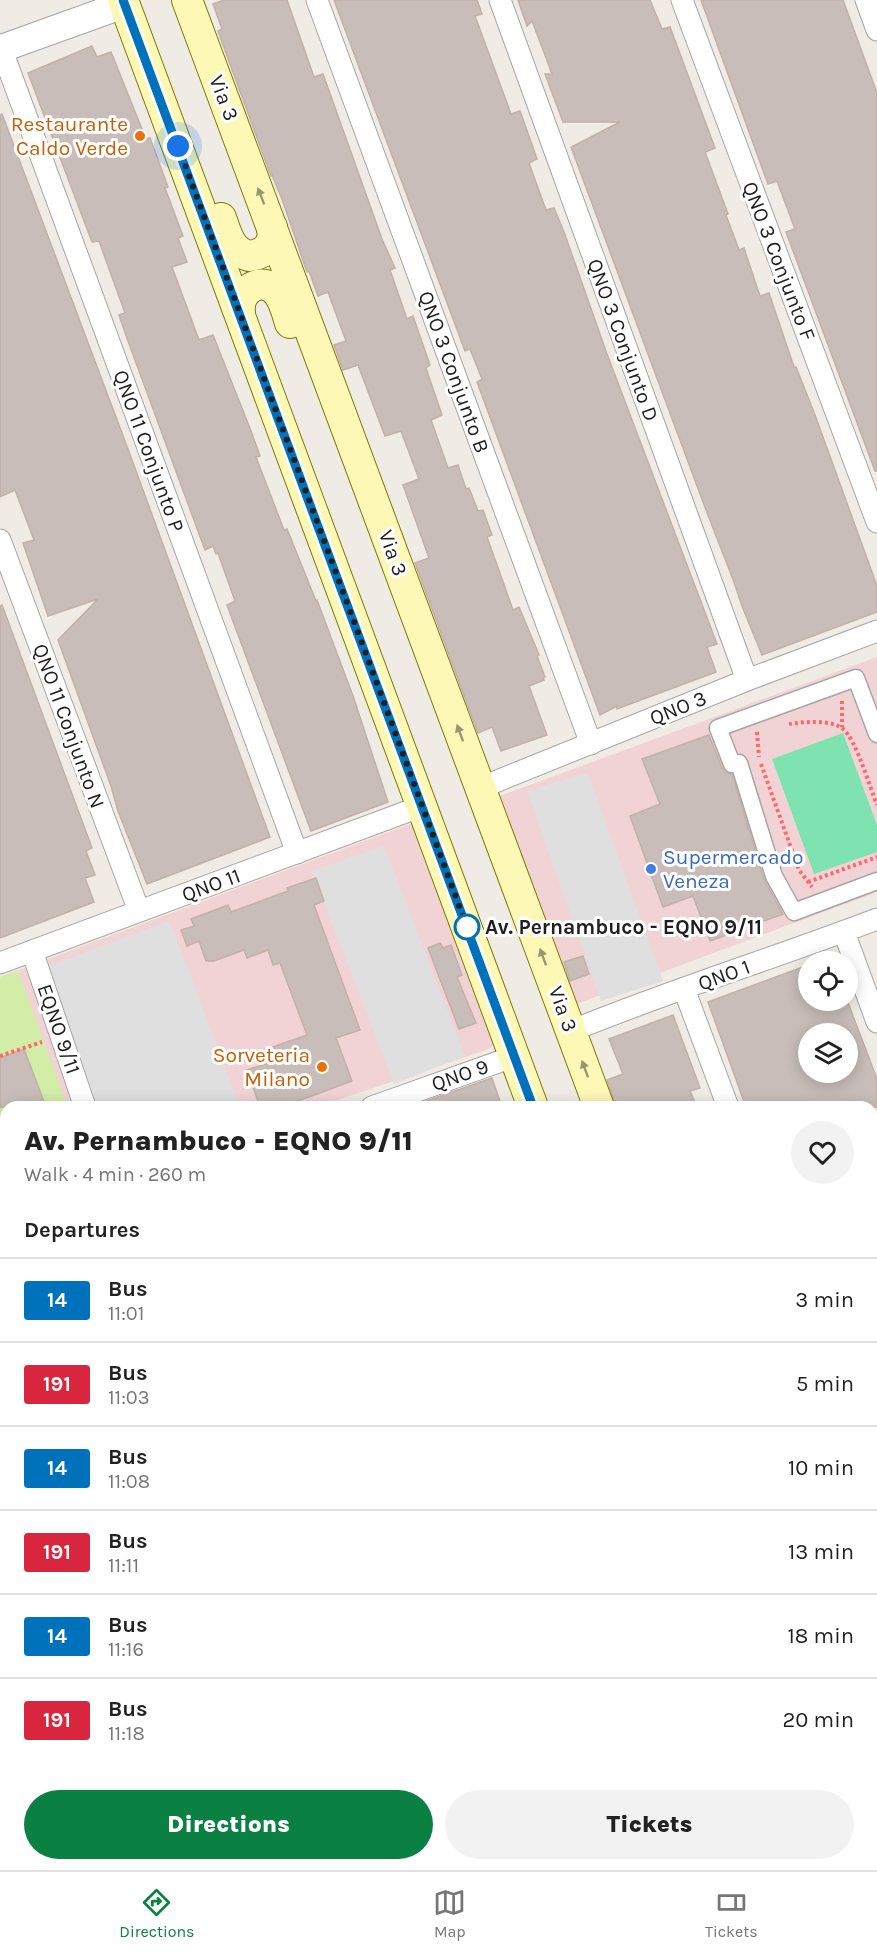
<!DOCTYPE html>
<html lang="en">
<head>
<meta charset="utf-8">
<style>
	:root { --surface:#fff; --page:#f2f2f2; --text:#222; --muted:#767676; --line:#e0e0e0; --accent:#0b8043 }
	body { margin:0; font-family:Karla,sans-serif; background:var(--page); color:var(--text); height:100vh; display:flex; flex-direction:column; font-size:22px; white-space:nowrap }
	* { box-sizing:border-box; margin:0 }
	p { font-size:20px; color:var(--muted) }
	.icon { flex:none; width:33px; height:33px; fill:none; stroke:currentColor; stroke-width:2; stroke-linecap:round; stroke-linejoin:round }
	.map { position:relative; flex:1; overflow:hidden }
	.drawer { position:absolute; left:0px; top:1101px; width:878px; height:770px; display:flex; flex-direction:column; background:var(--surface); border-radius:18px 18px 0 0; box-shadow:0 3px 15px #0003 }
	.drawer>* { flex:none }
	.badge { padding:0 12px; border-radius:4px; font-size:21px; line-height:39px }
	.fabs { position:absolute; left:798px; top:951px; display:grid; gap:12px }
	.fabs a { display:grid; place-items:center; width:60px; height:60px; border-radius:50%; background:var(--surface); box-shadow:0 3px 15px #0003; font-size:30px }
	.you { position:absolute; width:30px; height:30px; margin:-15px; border:4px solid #fff; border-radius:50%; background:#1a73e8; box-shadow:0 0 0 9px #1a73e833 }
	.map>.badge { position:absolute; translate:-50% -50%; box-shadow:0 0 0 3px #fff }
	h2 { padding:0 24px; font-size:22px; line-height:54px }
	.round { display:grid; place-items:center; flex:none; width:63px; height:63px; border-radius:32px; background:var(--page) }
	.head { display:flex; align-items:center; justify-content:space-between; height:102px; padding:0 24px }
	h1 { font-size:28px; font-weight:800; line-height:45px }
	.primary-button { display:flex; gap:12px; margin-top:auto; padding:12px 24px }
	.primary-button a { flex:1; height:69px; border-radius:36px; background:var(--accent); color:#fff; font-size:24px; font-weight:800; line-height:69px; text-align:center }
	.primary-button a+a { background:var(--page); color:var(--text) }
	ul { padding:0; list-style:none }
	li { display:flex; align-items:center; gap:18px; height:84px; padding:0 24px; border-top:2px solid var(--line) }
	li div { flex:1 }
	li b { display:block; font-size:22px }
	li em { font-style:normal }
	li .badge { min-width:66px; font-weight:700; text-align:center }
	.tabs { display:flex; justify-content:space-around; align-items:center; height:84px; border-top:2px solid var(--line); background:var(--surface); font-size:16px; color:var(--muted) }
	.tabs a { display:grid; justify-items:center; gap:3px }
	.tabs .selected { color:var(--accent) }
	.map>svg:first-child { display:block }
	.commercial { fill:#f2d3d5 }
	.grass { fill:#d1eda8 }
	.pitch { fill:#7fe3b1 }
	.parking { fill:#dfdfdf }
	.building { fill:#c8bdb8; stroke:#c3b0a6; stroke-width:1.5; fill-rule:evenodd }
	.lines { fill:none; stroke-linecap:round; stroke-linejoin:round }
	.service-casing { stroke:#a6a6a6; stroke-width:13 }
	.pedestrian-casing { stroke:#a6a6a6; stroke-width:19 }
	.minor-casing { stroke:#a6a6a6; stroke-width:23 }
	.tertiary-casing { stroke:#a6a6a6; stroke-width:29 }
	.secondary-casing { stroke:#7c7c00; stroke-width:32 }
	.path { stroke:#ff6768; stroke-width:4; stroke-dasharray:3 3; stroke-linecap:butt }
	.service { stroke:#fff; stroke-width:10 }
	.pedestrian { stroke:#fff; stroke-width:16 }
	.minor { stroke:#fff; stroke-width:21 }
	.tertiary { stroke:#fff; stroke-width:27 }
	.secondary { stroke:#fdf8b6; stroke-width:30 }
	.oneway { fill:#999672 }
	.line-casing { stroke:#fff; stroke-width:14 }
	.line { stroke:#0072bc; stroke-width:9 }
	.walk { stroke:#1f1f1f; stroke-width:6; stroke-dasharray:0 10.8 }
	.food-dot { fill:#e8710a; stroke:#fff; stroke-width:2 }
	.shop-dot { fill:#3f7fe0; stroke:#fff; stroke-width:2 }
	.stop-dot { fill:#fff; stroke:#0072bc; stroke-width:3 }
	.labels { text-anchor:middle; stroke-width:6; stroke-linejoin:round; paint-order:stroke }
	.street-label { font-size:21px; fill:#1f1f1f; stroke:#fff }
	.food-label { font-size:21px; fill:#c56008; stroke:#fff; text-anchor:end }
	.shop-label { font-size:21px; fill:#366cbe; stroke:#fff; text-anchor:start }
	.stop-label { font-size:21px; font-weight:bold; fill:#1f1f1f; stroke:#fff; text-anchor:start }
</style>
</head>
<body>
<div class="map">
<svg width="877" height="1870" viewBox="0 0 877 1870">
	<rect width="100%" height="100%" fill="#f0ebe5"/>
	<g class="commercial">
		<polygon points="877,657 877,892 574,1005 500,796"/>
		<polygon points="413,823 495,1041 493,1045 489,1049 317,1107 6,1107 6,1217 0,1219 0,977"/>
	</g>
	<polygon class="grass" points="18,971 68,1107 6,1107 6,1217 0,1219 0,977"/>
	<polygon class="pitch" points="843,733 877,825 877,852 814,874 772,759"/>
	<g class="parking">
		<polygon points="588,773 663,981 601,1001 527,791"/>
		<polygon points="384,846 465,1056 394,1084 312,871"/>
		<polygon points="170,921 240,1107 87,1107 37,970"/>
	</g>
	<g class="building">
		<polygon points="224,0 287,0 314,77 323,74 382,239 395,268 390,270 407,319 413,316 430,365 426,368 442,415 431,420 448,468 458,465 466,489 469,488 478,511 483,510 492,535 487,537 513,610 519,607 539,655 537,656 545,677 543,678 544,680 529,686 547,735 501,751 492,727 478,733 415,563 429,558 403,485 419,479 401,431 385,436 358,365 343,370 334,345 346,341 328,292 318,296 309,271 307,272 282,199 272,175 271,176 218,31 222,29 213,4"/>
		<polygon points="334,0 477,0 482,14 475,16 511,114 520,111 537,159 529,163 546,210 554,208 564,232 607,354 717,644 707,647 716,672 617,709 617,706 600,715 477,382 482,379 470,349 465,351"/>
		<polygon points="518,0 650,0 662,29 670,27 715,148 705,152 728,214 726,215 739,250 744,248 760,296 769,293 794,367 796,367 815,415 877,586 877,612 762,655 742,606 734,582 706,510 571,147 620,122 563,122 545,74 552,74 542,47 532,21 527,26"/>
		<polygon points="701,0 843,0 877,93 877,471 875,471 786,232 795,229 777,181 768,184"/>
		<polygon points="92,46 97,57 111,52 146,139 150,138 168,187 165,188 183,236 178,238 187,262 172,267 199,340 213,335 251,431 260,456 256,457 284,530 287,529 316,601 317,600 353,696 388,802 311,831 227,605 235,601 218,553 216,554 213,546 205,550 128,341 119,315 125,313 99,241 92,242 28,73"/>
		<polygon points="2,114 128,449 270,837 147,884 118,811 111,786 58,640 98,599 48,616 23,543 34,540 15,490 0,497 0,115"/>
		<polygon points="2,605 92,848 86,851 95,875 85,878 94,902 0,938 0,606"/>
		<polygon points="709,735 722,768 725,772 732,774 764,879 783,914 710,941 693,896 663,907 630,816 660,804 642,759"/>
		<polygon points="316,878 324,901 314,905 360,1030 336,1038 352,1081 282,1107 260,1107 247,1070 268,1063 264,1050 307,1035 280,963 273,965 268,950 247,958 244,950 214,961 206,961 199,941 187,946 181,930 194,926 191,919 228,905 231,912 288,891 287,888"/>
		<polygon points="440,943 443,948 451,945 462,975 457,977 476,1023 459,1029 428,948"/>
		<polygon points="583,956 589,974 570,981 564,962"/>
		<path d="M808,965V1000H847L877,1079V1107H746L708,1002ZM808,1034H848V1072H808Z"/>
		<polygon points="673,1015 700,1088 690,1091 697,1107 616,1107 607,1080 623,1074 609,1039"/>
		<polygon points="24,1049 46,1107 0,1107 0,1058"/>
		<polygon points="492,1078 502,1107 412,1107 412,1106"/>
	</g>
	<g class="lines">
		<defs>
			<polyline id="service" points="780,1870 782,1864"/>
			<polyline id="pedestrian" points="877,734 856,678 718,728 732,764 739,763 774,876 794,912 877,881"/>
			<g id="minor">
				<polyline points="317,0 591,744"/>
				<polyline points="500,0 747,680"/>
				<polyline points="682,0 877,522"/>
				<polyline points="866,0 877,30"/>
				<polyline points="0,45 297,853"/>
				<polyline points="0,540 139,911"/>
				<polyline points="480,788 747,680 877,631"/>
				<polyline points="844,932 877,1022"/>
				<polyline points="32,951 85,1107"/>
				<polyline points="0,963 422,806"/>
				<polyline points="684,989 728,1107"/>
				<path d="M571,1031C671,990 775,958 877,919"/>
				<polyline points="372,1107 515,1056"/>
				<polyline points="0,1242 6,1240"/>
				<polyline points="872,1492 877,1507"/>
				<polyline points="0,1522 6,1538"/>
				<polyline points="127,1864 130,1870"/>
				<polyline points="310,1864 312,1870"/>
				<polyline points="495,1864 497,1870"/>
				<polyline points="676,1864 678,1870"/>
			</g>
			<g id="tertiary">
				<polyline points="0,49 125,4"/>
				<polyline points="872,1806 877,1803"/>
				<polyline points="750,1870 764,1864"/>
			</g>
			<g id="secondary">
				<polyline points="123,0 533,1107"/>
				<polyline points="187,0 599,1107"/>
				<path d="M221,218C227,234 230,251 249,256C266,254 275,244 272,227"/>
				<path d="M240,313C237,291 261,274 277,292C284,300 287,313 290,323"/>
				<polyline points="872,1836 877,1851"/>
				<polyline points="815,1864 817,1870"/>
			</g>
		</defs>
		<use href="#service" class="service-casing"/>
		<use href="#pedestrian" class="pedestrian-casing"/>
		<use href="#minor" class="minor-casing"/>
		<use href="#tertiary" class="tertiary-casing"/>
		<use href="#secondary" class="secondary-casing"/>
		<g class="path">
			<polyline points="842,701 842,727"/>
			<path d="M789,724C803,722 831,719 843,729C856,739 870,788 877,805"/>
			<polyline points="757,732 759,757"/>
			<polyline points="761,764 799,870 812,887"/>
			<polyline points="808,882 877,857"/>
			<polyline points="0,1056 42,1042"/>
		</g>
		<use href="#service" class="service"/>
		<use href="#pedestrian" class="pedestrian"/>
		<use href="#minor" class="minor"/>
		<use href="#tertiary" class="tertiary"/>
		<use href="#secondary" class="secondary"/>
	</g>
	<defs><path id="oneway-solid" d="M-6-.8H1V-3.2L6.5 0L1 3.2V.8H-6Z" transform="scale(1.5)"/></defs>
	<g class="oneway">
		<use href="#oneway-solid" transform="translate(261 196) rotate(-111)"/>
		<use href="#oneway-solid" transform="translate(460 733) rotate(-110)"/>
		<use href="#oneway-solid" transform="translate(543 957) rotate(-110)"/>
		<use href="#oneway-solid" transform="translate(585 1069) rotate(-110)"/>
	</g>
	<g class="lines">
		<defs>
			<polyline id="line" points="123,0 533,1107"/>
		</defs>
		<use href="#line" class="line-casing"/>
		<use href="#line" class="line"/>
		<polyline class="walk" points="178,146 467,927"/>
	</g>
	<g class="food-dot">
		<circle cx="140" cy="136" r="6"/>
		<circle cx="322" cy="1067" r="6"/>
	</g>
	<circle class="shop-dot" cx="651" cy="869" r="6"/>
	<circle class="stop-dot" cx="467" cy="927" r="12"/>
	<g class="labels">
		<g class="street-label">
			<text transform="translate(224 98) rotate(69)" y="7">Via 3</text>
			<text transform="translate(779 261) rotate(69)" y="7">QNO 3 Conjunto F</text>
			<text transform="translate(623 340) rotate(70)" y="7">QNO 3 Conjunto D</text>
			<text transform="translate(454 372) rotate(70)" y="7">QNO 3 Conjunto B</text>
			<text transform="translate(149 451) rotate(70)" y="7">QNO 11 Conjunto P</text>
			<text transform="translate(393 553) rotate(70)" y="7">Via 3</text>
			<text transform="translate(678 708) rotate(-22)" y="7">QNO 3</text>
			<text transform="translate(69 726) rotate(70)" y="7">QNO 11 Conjunto N</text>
			<text transform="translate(211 885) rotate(-20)" y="7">QNO 11</text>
			<text transform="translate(724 975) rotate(-20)" y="7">QNO 1</text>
			<text transform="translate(563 1009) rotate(70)" y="7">Via 3</text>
			<text transform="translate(59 1029) rotate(71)" y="7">EQNO 9/11</text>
			<text transform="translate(460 1075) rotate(-19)" y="7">QNO 9</text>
		</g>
		<g class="food-label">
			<text x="128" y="131">Restaurante<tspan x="128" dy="24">Caldo Verde</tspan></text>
			<text x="310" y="1062">Sorveteria<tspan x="310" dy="24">Milano</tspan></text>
		</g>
		<g class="shop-label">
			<text x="663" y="864">Supermercado<tspan x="663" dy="24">Veneza</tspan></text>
		</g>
		<g class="stop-label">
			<text x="485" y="934">Av. Pernambuco - EQNO 9/11</text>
		</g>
	</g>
</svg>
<div class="fabs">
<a><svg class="icon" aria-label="locate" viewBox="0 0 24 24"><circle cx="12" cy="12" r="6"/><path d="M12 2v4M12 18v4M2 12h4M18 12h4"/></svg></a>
<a><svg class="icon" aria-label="layers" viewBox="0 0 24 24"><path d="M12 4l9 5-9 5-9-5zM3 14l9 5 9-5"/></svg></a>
</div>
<div class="you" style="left:178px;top:146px"></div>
<section class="drawer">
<div class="head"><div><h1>Av. Pernambuco - EQNO 9/11</h1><p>Walk · 4 min · 260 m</p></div><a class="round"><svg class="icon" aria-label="heart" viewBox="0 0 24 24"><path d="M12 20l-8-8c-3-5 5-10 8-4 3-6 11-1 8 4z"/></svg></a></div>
<h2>Departures</h2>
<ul>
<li><span class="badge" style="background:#0072bc;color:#fff">14</span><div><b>Bus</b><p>11:01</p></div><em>3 min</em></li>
<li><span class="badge" style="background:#d7263d;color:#fff">191</span><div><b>Bus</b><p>11:03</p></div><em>5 min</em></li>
<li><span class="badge" style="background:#0072bc;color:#fff">14</span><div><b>Bus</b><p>11:08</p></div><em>10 min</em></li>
<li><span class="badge" style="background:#d7263d;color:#fff">191</span><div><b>Bus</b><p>11:11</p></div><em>13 min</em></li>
<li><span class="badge" style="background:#0072bc;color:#fff">14</span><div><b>Bus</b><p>11:16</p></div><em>18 min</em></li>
<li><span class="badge" style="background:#d7263d;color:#fff">191</span><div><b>Bus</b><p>11:18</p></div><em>20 min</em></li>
</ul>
<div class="primary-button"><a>Directions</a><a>Tickets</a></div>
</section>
</div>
<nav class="tabs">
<a class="selected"><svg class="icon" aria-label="directions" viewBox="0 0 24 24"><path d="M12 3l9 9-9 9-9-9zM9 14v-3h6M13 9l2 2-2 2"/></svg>Directions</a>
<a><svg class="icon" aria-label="map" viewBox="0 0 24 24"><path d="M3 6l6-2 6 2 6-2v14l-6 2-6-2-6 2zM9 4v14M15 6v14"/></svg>Map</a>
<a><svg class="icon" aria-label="tickets" viewBox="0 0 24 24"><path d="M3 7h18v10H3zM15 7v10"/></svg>Tickets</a>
</nav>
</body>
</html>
